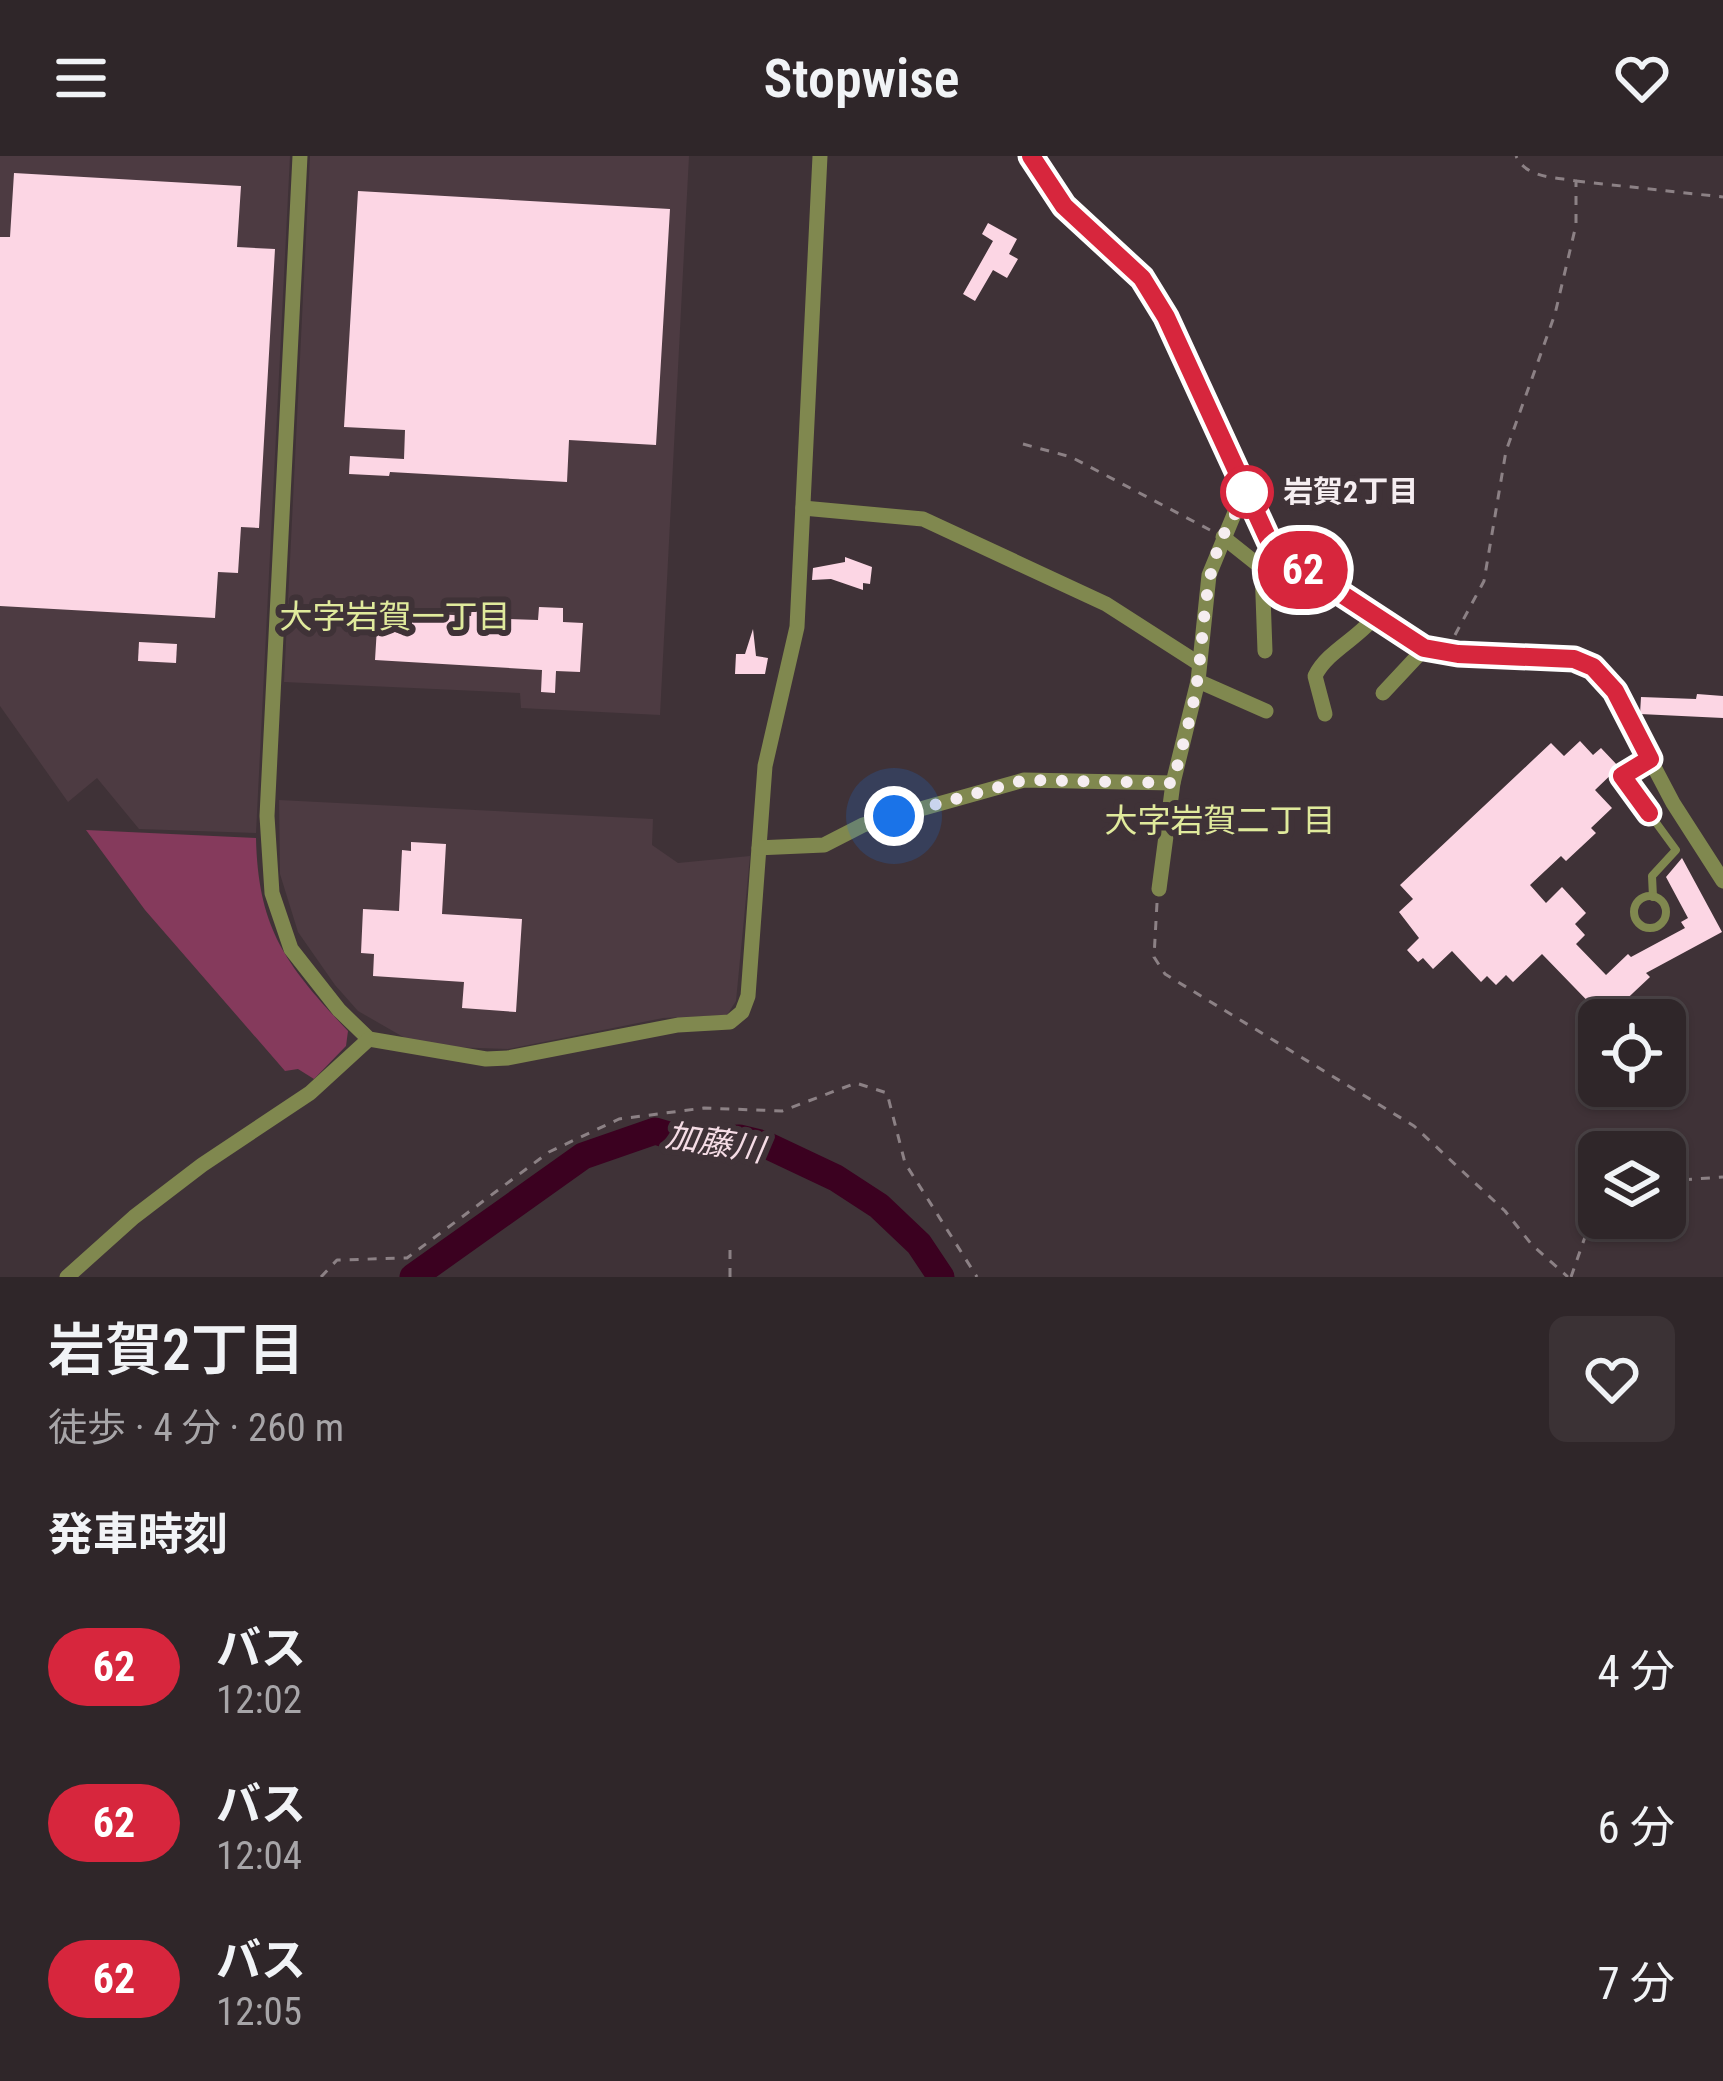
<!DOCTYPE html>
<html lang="ja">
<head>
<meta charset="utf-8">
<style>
	:root { --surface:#2f2629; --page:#3b3235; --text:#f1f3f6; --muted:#a7a5a8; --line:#4a4346 }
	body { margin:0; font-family:"Roboto Condensed","Noto Sans JP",sans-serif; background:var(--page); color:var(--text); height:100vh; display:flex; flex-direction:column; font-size:45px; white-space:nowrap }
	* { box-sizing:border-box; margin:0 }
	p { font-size:39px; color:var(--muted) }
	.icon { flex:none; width:66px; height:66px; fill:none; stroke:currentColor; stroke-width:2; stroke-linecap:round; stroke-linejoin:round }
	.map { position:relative; height:1121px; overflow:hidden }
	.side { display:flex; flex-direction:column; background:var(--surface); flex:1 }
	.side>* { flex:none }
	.badge { padding:0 24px; border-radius:39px; font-size:42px; line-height:78px }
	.fabs { position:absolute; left:1578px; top:843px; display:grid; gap:24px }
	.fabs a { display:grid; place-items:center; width:108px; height:108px; border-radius:18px; background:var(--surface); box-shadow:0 3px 9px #0004,0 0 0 3px var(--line); font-size:60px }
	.you { position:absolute; width:60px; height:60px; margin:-30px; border:9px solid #fff; border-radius:50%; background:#1a73e8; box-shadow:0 0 0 18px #1a73e833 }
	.map>.badge { position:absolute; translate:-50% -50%; box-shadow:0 0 0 6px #fff }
	h2 { padding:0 48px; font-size:45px; line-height:108px }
	.round { display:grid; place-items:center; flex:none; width:126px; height:126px; border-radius:18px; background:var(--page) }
	.head { display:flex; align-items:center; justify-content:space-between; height:204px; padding:0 48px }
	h1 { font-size:57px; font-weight:600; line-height:90px }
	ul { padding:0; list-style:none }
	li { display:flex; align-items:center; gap:36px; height:156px; padding:0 48px }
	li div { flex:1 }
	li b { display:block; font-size:45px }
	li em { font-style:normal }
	li .badge { min-width:132px; font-weight:700; text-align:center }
	header { display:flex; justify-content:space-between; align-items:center; height:156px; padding:0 48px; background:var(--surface); font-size:54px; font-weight:600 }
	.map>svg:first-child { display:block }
	.built { fill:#4d3b42 }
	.green { fill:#853a5c }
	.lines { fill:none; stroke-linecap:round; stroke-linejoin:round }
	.river { stroke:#3b0120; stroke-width:27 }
	.building { fill:#fcd6e4 }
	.path { stroke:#8c8185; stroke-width:3; stroke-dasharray:9 9; stroke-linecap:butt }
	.service { stroke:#80884f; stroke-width:8 }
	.minor { stroke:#80884f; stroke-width:15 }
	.line-casing { stroke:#fff; stroke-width:27 }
	.line { stroke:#d7263d; stroke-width:18 }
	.walk { stroke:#f5edf0; stroke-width:12; stroke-dasharray:0 21.6 }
	.stop-dot { fill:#fff; stroke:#d7263d; stroke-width:6 }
	.labels { text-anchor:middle; stroke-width:12; stroke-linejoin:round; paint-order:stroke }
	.stop-label { font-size:30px; font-weight:bold; fill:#f5edf0; stroke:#3f3237; text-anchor:start }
	.neighbourhood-label { font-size:33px; fill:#e0ea9c; stroke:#3f3237 }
	.water-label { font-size:33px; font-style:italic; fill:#f5dce5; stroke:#3f3237 }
</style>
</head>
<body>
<header><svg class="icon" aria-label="menu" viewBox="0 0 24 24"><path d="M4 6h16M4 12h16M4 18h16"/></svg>Stopwise<svg class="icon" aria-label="heart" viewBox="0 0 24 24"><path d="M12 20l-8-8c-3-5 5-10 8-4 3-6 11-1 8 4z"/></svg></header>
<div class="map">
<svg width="1723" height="1121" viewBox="0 0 1723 1121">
	<rect width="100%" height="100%" fill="#3f3237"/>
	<g class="built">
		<polygon points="0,0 290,0 256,677 139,673 97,622 68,646 0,550"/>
		<polygon points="310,0 689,0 660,559 521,552 520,537 284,526"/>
		<polygon points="279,644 653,663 652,689 678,707 750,700 736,845 727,859 663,862 508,893 449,891 405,882 358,855 335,829 298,776 280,718"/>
	</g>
	<path class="green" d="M86,674L256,682C258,774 287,810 348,875L346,890L314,923L298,913L285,915L145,754Z"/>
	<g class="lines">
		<polyline class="river" points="413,1121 583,1000 655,975 689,985 739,982 764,988 836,1022 879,1050 919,1088 941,1121"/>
	</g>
	<g class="building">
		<polygon points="14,17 241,30 237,91 275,93 259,372 241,371 238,417 218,416 215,462 0,450 0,81 10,81"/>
		<polygon points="358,35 670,53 656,289 569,284 567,326 390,316 389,320 349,318 350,300 404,303 405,274 344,271"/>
		<polygon points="988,67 1017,83 1009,98 1018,103 1007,122 993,114 975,145 963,138 993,85 982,78"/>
		<polygon points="845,401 872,411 870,428 863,427 863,434 831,423 812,424 813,412 845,406"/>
		<polygon points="472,451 509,453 508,463 538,464 539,451 563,452 563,466 583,467 580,516 556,515 555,537 541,536 542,514 375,504 378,455 471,460"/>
		<polygon points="753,473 756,500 768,502 765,518 735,518 736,498 745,498"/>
		<polygon points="139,486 177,488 176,507 138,505"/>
		<polygon points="1697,538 1723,540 1723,562 1640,558 1641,541 1696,543"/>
		<polygon points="1580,585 1593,599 1601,592 1619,611 1595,634 1612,652 1591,672 1596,677 1566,705 1561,700 1530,729 1546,747 1562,731 1586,757 1575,768 1585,779 1576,788 1606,819 1628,798 1631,801 1685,772 1681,766 1688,762 1666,721 1682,702 1722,776 1646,817 1650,821 1616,853 1619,856 1610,864 1606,864 1542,798 1513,826 1506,819 1496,829 1487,820 1481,826 1452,795 1433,813 1423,802 1418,806 1407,794 1419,782 1399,756 1413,743 1400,729 1551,587 1564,600"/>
		<polygon points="411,686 446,688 442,758 522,763 516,856 462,852 464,826 373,820 374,798 361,797 363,753 399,755 402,694 411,695"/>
	</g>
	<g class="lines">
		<g class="path">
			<polyline points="1576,25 1723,41"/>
			<polyline points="1023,288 1071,301 1210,374"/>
			<path d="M1455,479L1484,425L1506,295L1555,158L1576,69V25C1554,21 1526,22 1516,0"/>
			<polyline points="1157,747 1154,801 1165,818 1414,970 1505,1055 1532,1089 1568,1121"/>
			<polyline points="1665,1025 1723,1021"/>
			<polyline points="730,1094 730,1121"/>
			<polyline points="321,1121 337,1104 407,1102 549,996 619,963 704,952 782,955 856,927 887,937 905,1007 977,1121"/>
			<polyline points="1571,1121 1599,1041"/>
		</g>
		<g class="service">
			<polyline points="1649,604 1622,620 1676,694 1652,720 1653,741"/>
			<circle cx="1650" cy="756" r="16"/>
		</g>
		<g class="minor">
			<polyline points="300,0 267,660 272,737 291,793 339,854 369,883 486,903 508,902 678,869 730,866 742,856 748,840 765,610 797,471 820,0"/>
			<polyline points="1031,0 1064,49 1142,122 1166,161 1269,385 1282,399 1425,492 1458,498 1573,503 1593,511 1614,535 1673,647 1723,725"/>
			<polyline points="803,352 923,363 1106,448 1198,507"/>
			<polyline points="1223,381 1262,412 1265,495"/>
			<polyline points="1198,525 1266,555"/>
			<polyline points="1383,537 1425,492"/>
			<path d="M1325,558L1315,520C1328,494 1360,482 1377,458"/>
			<polyline points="759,692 824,689 863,669 1024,624 1173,627"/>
			<polyline points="1159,733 1173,627 1198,525 1209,419 1235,356 1249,340"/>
			<polyline points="67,1121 134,1061 202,1009 310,937 369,883"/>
		</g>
	</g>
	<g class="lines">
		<defs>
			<polyline id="line" points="1031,0 1064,50 1142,122 1166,161 1269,385 1282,399 1424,492 1458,498 1574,503 1593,511 1615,535 1650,603 1622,620 1649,657"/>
		</defs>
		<use href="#line" class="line-casing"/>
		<use href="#line" class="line"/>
		<path class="walk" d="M894,660L1024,624L1173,627C1181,594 1192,560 1197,526C1207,460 1201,393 1249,340L1247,336"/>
	</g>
	<circle class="stop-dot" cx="1247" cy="336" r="24"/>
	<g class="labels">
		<g class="stop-label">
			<text x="1283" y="346">岩賀2丁目</text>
		</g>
		<g class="neighbourhood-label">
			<text x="395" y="472">大字岩賀一丁目</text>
			<text x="1220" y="676">大字岩賀二丁目</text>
		</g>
		<g class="water-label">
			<text transform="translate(715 986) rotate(9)" y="12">加藤川</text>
		</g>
	</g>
</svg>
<div class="fabs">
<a><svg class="icon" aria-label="locate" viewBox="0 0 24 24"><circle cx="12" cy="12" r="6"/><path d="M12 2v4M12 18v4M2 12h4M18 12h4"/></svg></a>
<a><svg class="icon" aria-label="layers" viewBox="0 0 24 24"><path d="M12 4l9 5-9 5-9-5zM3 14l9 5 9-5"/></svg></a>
</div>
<div class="you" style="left:894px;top:660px"></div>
<b class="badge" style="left:1303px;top:414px;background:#d7263d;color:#fff">62</b>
</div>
<section class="side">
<div class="head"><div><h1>岩賀2丁目</h1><p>徒歩 · 4 分 · 260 m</p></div><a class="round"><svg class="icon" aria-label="heart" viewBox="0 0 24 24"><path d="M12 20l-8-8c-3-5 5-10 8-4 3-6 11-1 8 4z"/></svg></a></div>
<h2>発車時刻</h2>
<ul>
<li><span class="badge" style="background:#d7263d;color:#fff">62</span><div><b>バス</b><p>12:02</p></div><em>4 分</em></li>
<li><span class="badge" style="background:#d7263d;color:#fff">62</span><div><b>バス</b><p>12:04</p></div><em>6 分</em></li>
<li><span class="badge" style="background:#d7263d;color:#fff">62</span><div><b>バス</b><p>12:05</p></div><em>7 分</em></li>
</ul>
</section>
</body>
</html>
